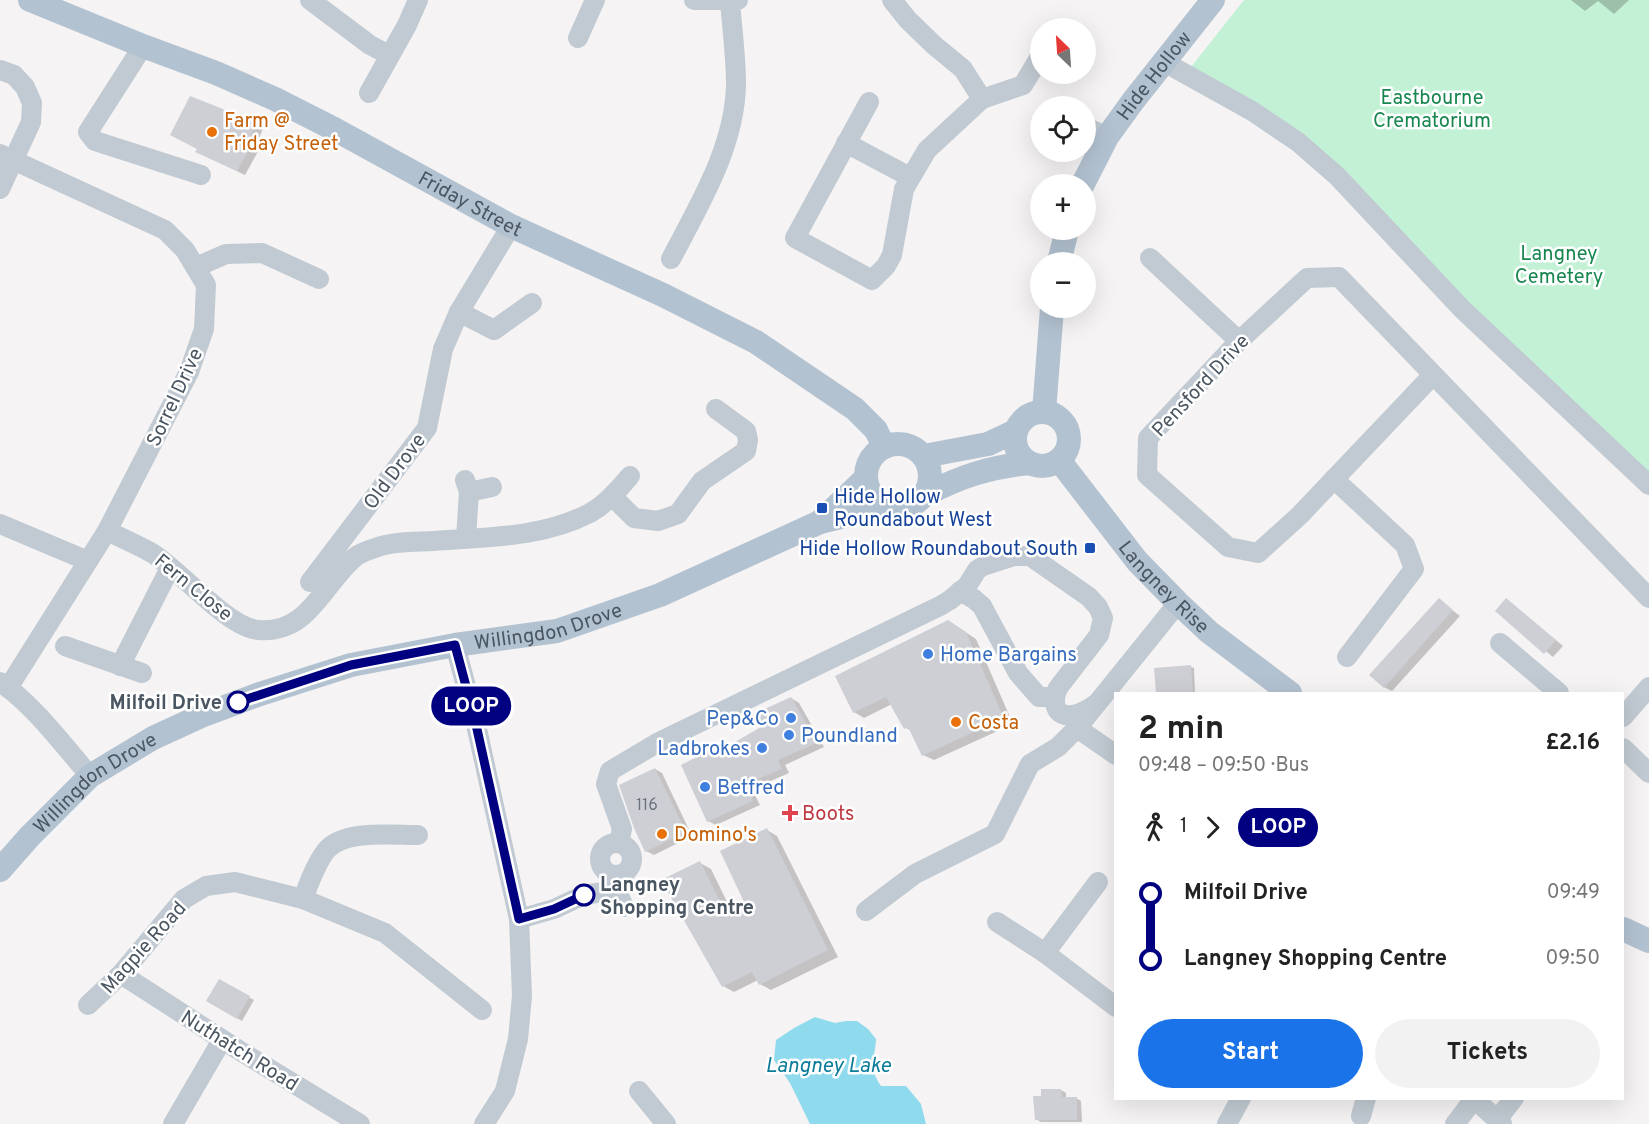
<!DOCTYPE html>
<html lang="en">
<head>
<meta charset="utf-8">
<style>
	:root { --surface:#fff; --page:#f2f2f2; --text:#222; --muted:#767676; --accent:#1a73e8 }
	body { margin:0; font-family:Overpass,sans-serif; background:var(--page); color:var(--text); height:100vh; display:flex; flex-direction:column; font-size:22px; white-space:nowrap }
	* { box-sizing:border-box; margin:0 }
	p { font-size:20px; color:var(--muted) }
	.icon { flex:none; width:33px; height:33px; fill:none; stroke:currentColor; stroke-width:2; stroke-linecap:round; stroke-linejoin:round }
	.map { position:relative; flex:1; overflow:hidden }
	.side { position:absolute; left:1114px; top:692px; width:510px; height:408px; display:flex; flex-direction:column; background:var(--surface); border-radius:0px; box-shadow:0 6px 24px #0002 }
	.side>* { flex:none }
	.badge { padding:0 12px; border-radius:20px; font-size:21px; line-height:39px }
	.needle { width:39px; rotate:335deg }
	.buttons { position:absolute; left:1030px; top:18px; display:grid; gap:12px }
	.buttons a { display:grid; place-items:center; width:66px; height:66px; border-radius:50%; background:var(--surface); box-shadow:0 6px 24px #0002; font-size:30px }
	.map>.badge { position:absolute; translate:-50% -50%; box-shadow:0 0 0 3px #fff }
	.legs { display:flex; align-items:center; gap:9px; height:66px; padding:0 24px; font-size:20px }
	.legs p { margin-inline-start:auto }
	.overview { display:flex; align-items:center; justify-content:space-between; height:102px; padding:0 24px }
	h1 { font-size:33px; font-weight:700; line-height:45px }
	.primary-button { display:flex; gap:12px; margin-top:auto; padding:12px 24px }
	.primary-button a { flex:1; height:69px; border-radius:36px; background:var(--accent); color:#fff; font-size:24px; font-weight:700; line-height:69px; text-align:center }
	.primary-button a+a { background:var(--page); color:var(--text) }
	ul { padding:0 24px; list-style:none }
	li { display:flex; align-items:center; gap:21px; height:66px; font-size:22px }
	li i { display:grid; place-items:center; width:9px; height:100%; margin:0 8px; background:currentColor }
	li i::after { content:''; width:15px; height:15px; margin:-8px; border:4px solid; border-radius:50%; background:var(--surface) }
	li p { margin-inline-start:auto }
	li:first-child i { background:linear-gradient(#0000 50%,currentColor 0) }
	li:last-child i { background:linear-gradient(currentColor 50%,#0000 0) }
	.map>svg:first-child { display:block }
	.green { fill:#c3f1d5 }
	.water { fill:#90daee }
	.shadow { fill:#0003 }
	.building { fill:#cdcfd5 }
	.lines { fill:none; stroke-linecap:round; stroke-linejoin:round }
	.minor { stroke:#c1cad2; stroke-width:20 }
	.major { stroke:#b3c2d1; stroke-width:24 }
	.line-1-casing { stroke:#fff; stroke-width:14 }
	.line-1 { stroke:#000080; stroke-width:9 }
	.food-dot { fill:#e8710a; stroke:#fff; stroke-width:2 }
	.transit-dot { fill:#1a4fb4; stroke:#fff; stroke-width:2 }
	.shop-dot { fill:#3f7fe0; stroke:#fff; stroke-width:2 }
	.stop-1-dot { fill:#fff; stroke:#000080; stroke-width:3 }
	.health-dot { fill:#e0444e; stroke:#fff; stroke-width:2 }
	.labels { text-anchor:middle; stroke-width:5; stroke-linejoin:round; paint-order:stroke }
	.number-label { font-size:16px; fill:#6b747e }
	.street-label { font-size:20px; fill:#4a5661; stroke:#fff }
	.park-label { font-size:20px; fill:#17864f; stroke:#fff }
	.food-label { font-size:20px; fill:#c56008; stroke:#fff; text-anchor:start }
	.transit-label { font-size:20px; fill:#164399; stroke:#fff; text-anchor:start }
	.shop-label { font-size:20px; fill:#366cbe; stroke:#fff; text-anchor:start }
	.stop-label { font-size:20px; font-weight:bold; fill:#4a5661; stroke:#fff; text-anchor:end }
	.health-label { font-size:20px; fill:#be3a42; stroke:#fff; text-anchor:start }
	.water-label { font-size:21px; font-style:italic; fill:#0c7c9b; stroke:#fff }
</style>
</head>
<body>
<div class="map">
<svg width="1649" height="1124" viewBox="0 0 1649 1124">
	<rect width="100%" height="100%" fill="#f5f3f3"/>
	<polygon class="green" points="1244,0 1649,0 1649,474 1427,264 1345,175 1191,67"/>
	<path class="water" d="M815,1017L835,1023L846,1021H857L868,1029L876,1039C875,1062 866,1063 881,1086H906L921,1104L926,1124H810L790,1083L774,1060L776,1040L794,1028Z"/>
	<g class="shadow">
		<polygon points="1571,0 1629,0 1614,14 1598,1 1585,11"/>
		<polygon points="255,123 263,128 257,144 261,146 245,175 205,156"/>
		<polygon points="1439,600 1460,616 1392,691 1384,687"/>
		<polygon points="1507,600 1563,646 1553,657 1497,611"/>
		<polygon points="959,628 976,639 1013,724 934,760 923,755 912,731 906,728 892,704 864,718 854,712"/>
		<polygon points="1191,667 1194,668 1195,693 1158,693"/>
		<polygon points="791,698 799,703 824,747 785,765 789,773 752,789 760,805 716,825 708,821 726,744 730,747 763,727"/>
		<polygon points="655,769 662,773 692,836 654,855 646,851"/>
		<polygon points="767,830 777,836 838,957 771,990 760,984 758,980 734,992 723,986 700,863 711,869 732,912 747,905"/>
		<polygon points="219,981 254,1000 242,1021 208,1001"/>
		<polygon points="1061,1090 1066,1093 1066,1098 1076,1098 1081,1101 1082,1122 1041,1122 1036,1119"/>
	</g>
	<g class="building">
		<polygon points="190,96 256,122 249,140 254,141 237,171 195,152 197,149 170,135"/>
		<polygon points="1439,598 1453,610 1384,688 1369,675"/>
		<polygon points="1506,598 1556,640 1544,654 1495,611"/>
		<polygon points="948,620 966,632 1004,718 922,756 908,727 904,729 886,697 853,713 835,676"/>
		<polygon points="1191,665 1193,693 1156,693 1154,668"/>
		<polygon points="791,697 817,743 778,760 782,769 746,784 753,801 707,822 681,765 726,742 728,746 761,727 754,714"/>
		<polygon points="655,768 686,832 645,852 634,828 619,785"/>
		<polygon points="767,828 828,950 759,985 752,972 722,987 661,880 700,861 726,913 745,904 720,851"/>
		<polygon points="219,979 250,996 237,1019 206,1001"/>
		<polygon points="1041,1089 1061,1089 1062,1097 1077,1097 1077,1120 1035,1120 1033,1096 1041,1096"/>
	</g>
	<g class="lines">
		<g class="minor">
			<polyline points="310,0 370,45 389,55"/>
			<polyline points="694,0 738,0"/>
			<polyline points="892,0 908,20 935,46 963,69 982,99"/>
			<polyline points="578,38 595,0"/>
			<polyline points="143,46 88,132 95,141 201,175"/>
			<polyline points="1164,62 1252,111 1298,142 1337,176 1462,309 1649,485"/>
			<polyline points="0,70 14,75 25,87 32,103 31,122 0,189"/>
			<polyline points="369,93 407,25 418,0"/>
			<polyline points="869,102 795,238 872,280 886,266 892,255 904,189 927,150 982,99 1023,85 1041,55"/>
			<polyline points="1086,127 1107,137"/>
			<polyline points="846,143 910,177"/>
			<polyline points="0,154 165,230 185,250 206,285 204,329 189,372 107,531 8,688"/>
			<polyline points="1150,258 1239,341"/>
			<path d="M671,259C699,205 735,147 736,84C736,56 732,28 730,1"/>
			<polyline points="196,267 226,254 262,253 319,279"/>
			<polyline points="459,312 494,330 532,303"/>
			<polyline points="1433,375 1300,515 1258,553 1228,547 1147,475 1148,438 1239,341 1307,278 1339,277 1649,598"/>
			<polyline points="1334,479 1405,545 1414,569 1347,657"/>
			<polyline points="465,480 469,492 466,538"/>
			<polyline points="469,492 492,487"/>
			<polyline points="612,496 634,518 658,521 678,514 702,481 746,451 748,440 746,431 716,409"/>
			<polyline points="0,524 88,561"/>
			<path d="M107,531C122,538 138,545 152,553C181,571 227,627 258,630C309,634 322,585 355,557C360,553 369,550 375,548C393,541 416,542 434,541C487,537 542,538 590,513C606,504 618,490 630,476"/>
			<polyline points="310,582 427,428 443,349 459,312 511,226"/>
			<polyline points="960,591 974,599 982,606 1018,673 1039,697 1054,697"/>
			<polyline points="1500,643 1559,693"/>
			<polyline points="455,645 475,720 519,919 522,996 518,1039 505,1091 484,1124"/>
			<polyline points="65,646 142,673"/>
			<polyline points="120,666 170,568"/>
			<path d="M0,682C33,704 64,746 90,776"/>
			<polyline points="1623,717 1649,687"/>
			<polyline points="1077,728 1116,755"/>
			<polyline points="1623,748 1649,773"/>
			<circle cx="616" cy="859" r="16"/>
			<path d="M619,843L622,829L606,784L610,771L657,743L940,606L950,600L967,586L977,570L983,566L1014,556H1030L1089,597L1098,607L1103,618L1099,635L1058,688C1052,701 1054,718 1073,715C1082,714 1089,709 1096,704"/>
			<polyline points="614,885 624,907"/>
			<path d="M303,899C309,883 315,866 325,852C342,829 392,835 418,835"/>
			<polyline points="866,911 915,874 995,834 1030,764 1058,747 1078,727 1178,603"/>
			<polyline points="519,919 554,909 584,895 603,892 619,882 623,874"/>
			<polyline points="997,922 1045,953 1116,1007"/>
			<polyline points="1045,953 1098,882"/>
			<polyline points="121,974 237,1049 360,1124"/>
			<polyline points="88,1005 121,974 184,899 206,886 235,882 303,899 385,933 482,1010"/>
			<polyline points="639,1091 666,1124"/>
			<polyline points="1473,1098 1502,1124"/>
			<polyline points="1361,1116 1366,1098"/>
			<polyline points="1497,1120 1514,1098"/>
			<polyline points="173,1124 222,1040"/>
			<polyline points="1227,1124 1241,1098"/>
			<polyline points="1455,1124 1474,1099"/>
		</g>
		<g class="major">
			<path id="s1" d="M30,0L143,46L216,73L275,99L336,130L511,226L663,295L756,342L855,409L876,430L884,447"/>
			<path id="s2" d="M1083,184L1107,137L1133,101L1213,0"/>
			<polyline points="1059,262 1067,230"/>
			<polyline points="1044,412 1052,308"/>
			<circle cx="1042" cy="439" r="27"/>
			<circle cx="898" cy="476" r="32"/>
			<polyline points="924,456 988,444 1016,431"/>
			<path id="s3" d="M1059,460L1137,561L1178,603L1209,632L1290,693"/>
			<path d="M925,495C961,476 990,467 1030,463"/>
			<polyline points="820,522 866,478"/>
			<path id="s4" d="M0,870L30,836L90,776L153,738L201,716L257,695L351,665L455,645L557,631L660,595L820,522L886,506"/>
			<polyline points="1623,929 1649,941"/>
		</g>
	</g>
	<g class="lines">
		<defs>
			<polyline id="line-1" points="238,702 351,665 455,645 475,720 519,919 554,909 584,895"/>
		</defs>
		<use href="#line-1" class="line-1-casing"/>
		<use href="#line-1" class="line-1"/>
	</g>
	<g class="food-dot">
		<circle cx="212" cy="132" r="6"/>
		<circle cx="956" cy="722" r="6"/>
		<circle cx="662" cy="834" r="6"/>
	</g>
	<g class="transit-dot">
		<rect x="816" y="502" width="12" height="12" rx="3"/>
		<rect x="1084" y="542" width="12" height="12" rx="3"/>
	</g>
	<g class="shop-dot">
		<circle cx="928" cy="654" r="6"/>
		<circle cx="791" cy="718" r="6"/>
		<circle cx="789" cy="735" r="6"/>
		<circle cx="762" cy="748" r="6"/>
		<circle cx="705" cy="787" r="6"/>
	</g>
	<g class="stop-1-dot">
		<circle cx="238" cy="702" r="10"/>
		<circle cx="584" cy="895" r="10"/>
	</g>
	<path class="health-dot" d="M787 804h6v6h6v6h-6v6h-6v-6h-6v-6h6z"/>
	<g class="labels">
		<g class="number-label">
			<text x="647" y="810">116</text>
		</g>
		<g class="street-label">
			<text dy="7" stroke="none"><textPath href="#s2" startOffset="130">Hide Hollow</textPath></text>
			<text dy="7" stroke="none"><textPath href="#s1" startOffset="486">Friday Street</textPath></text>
			<text transform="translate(1200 385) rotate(-47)" y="7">Pensford Drive</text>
			<text transform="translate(174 397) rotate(-65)" y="7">Sorrel Drive</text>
			<text transform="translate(394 471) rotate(-53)" y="7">Old Drove</text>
			<text dy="7" stroke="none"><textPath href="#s3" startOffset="165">Langney Rise</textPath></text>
			<text transform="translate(194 587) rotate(39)" y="7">Fern Close</text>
			<text dy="7" stroke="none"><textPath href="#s4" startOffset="616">Willingdon Drove</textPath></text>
			<text dy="7" stroke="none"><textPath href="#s4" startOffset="130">Willingdon Drove</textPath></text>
			<text transform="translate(143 947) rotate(-48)" y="7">Magpie Road</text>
			<text transform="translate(240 1050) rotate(32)" y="7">Nuthatch Road</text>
		</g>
		<g class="park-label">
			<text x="1432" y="104">Eastbourne<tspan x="1432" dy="23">Crematorium</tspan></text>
			<text x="1559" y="260">Langney<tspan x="1559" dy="23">Cemetery</tspan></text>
		</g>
		<g class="food-label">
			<text x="224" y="127">Farm @<tspan x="224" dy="23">Friday Street</tspan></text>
			<text x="968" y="729">Costa</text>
			<text x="674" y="841">Domino's</text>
		</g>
		<g class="transit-label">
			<text x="834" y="503">Hide Hollow<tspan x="834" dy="23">Roundabout West</tspan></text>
			<text x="1078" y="555" text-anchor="end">Hide Hollow Roundabout South</text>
		</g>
		<g class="shop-label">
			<text x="940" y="661">Home Bargains</text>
			<text x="779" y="725" text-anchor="end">Pep&amp;Co</text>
			<text x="801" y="742">Poundland</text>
			<text x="750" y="755" text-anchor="end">Ladbrokes</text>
			<text x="717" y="794">Betfred</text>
		</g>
		<g class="stop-label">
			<text x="222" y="709">Milfoil Drive</text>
			<text x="600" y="891" text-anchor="start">Langney<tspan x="600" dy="23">Shopping Centre</tspan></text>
		</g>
		<g class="health-label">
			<text x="802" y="820">Boots</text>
		</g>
		<g class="water-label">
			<text x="828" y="1072">Langney Lake</text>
		</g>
	</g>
</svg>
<div class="buttons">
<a><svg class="needle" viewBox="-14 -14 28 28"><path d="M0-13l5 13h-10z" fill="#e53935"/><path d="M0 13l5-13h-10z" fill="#767676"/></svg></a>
<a><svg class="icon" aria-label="locate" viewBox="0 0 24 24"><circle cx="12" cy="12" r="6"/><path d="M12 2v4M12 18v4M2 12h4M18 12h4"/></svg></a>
<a>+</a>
<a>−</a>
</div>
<b class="badge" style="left:471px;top:706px;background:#000080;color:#fff">LOOP</b>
<section class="side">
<div class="overview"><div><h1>2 min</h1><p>09:48 – 09:50 · Bus</p></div><b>£2.16</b></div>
<div class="legs"><svg class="icon" aria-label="walk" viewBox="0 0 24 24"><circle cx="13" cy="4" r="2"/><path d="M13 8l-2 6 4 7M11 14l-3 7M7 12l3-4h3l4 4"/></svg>1<svg class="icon" aria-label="forward" viewBox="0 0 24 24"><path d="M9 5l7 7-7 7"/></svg><b class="badge" style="background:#000080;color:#fff">LOOP</b></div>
<ul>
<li><i style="color:#000080"></i><b>Milfoil Drive</b><p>09:49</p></li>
<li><i style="color:#000080"></i><b>Langney Shopping Centre</b><p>09:50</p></li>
</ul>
<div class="primary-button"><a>Start</a><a>Tickets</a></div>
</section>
</div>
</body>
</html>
